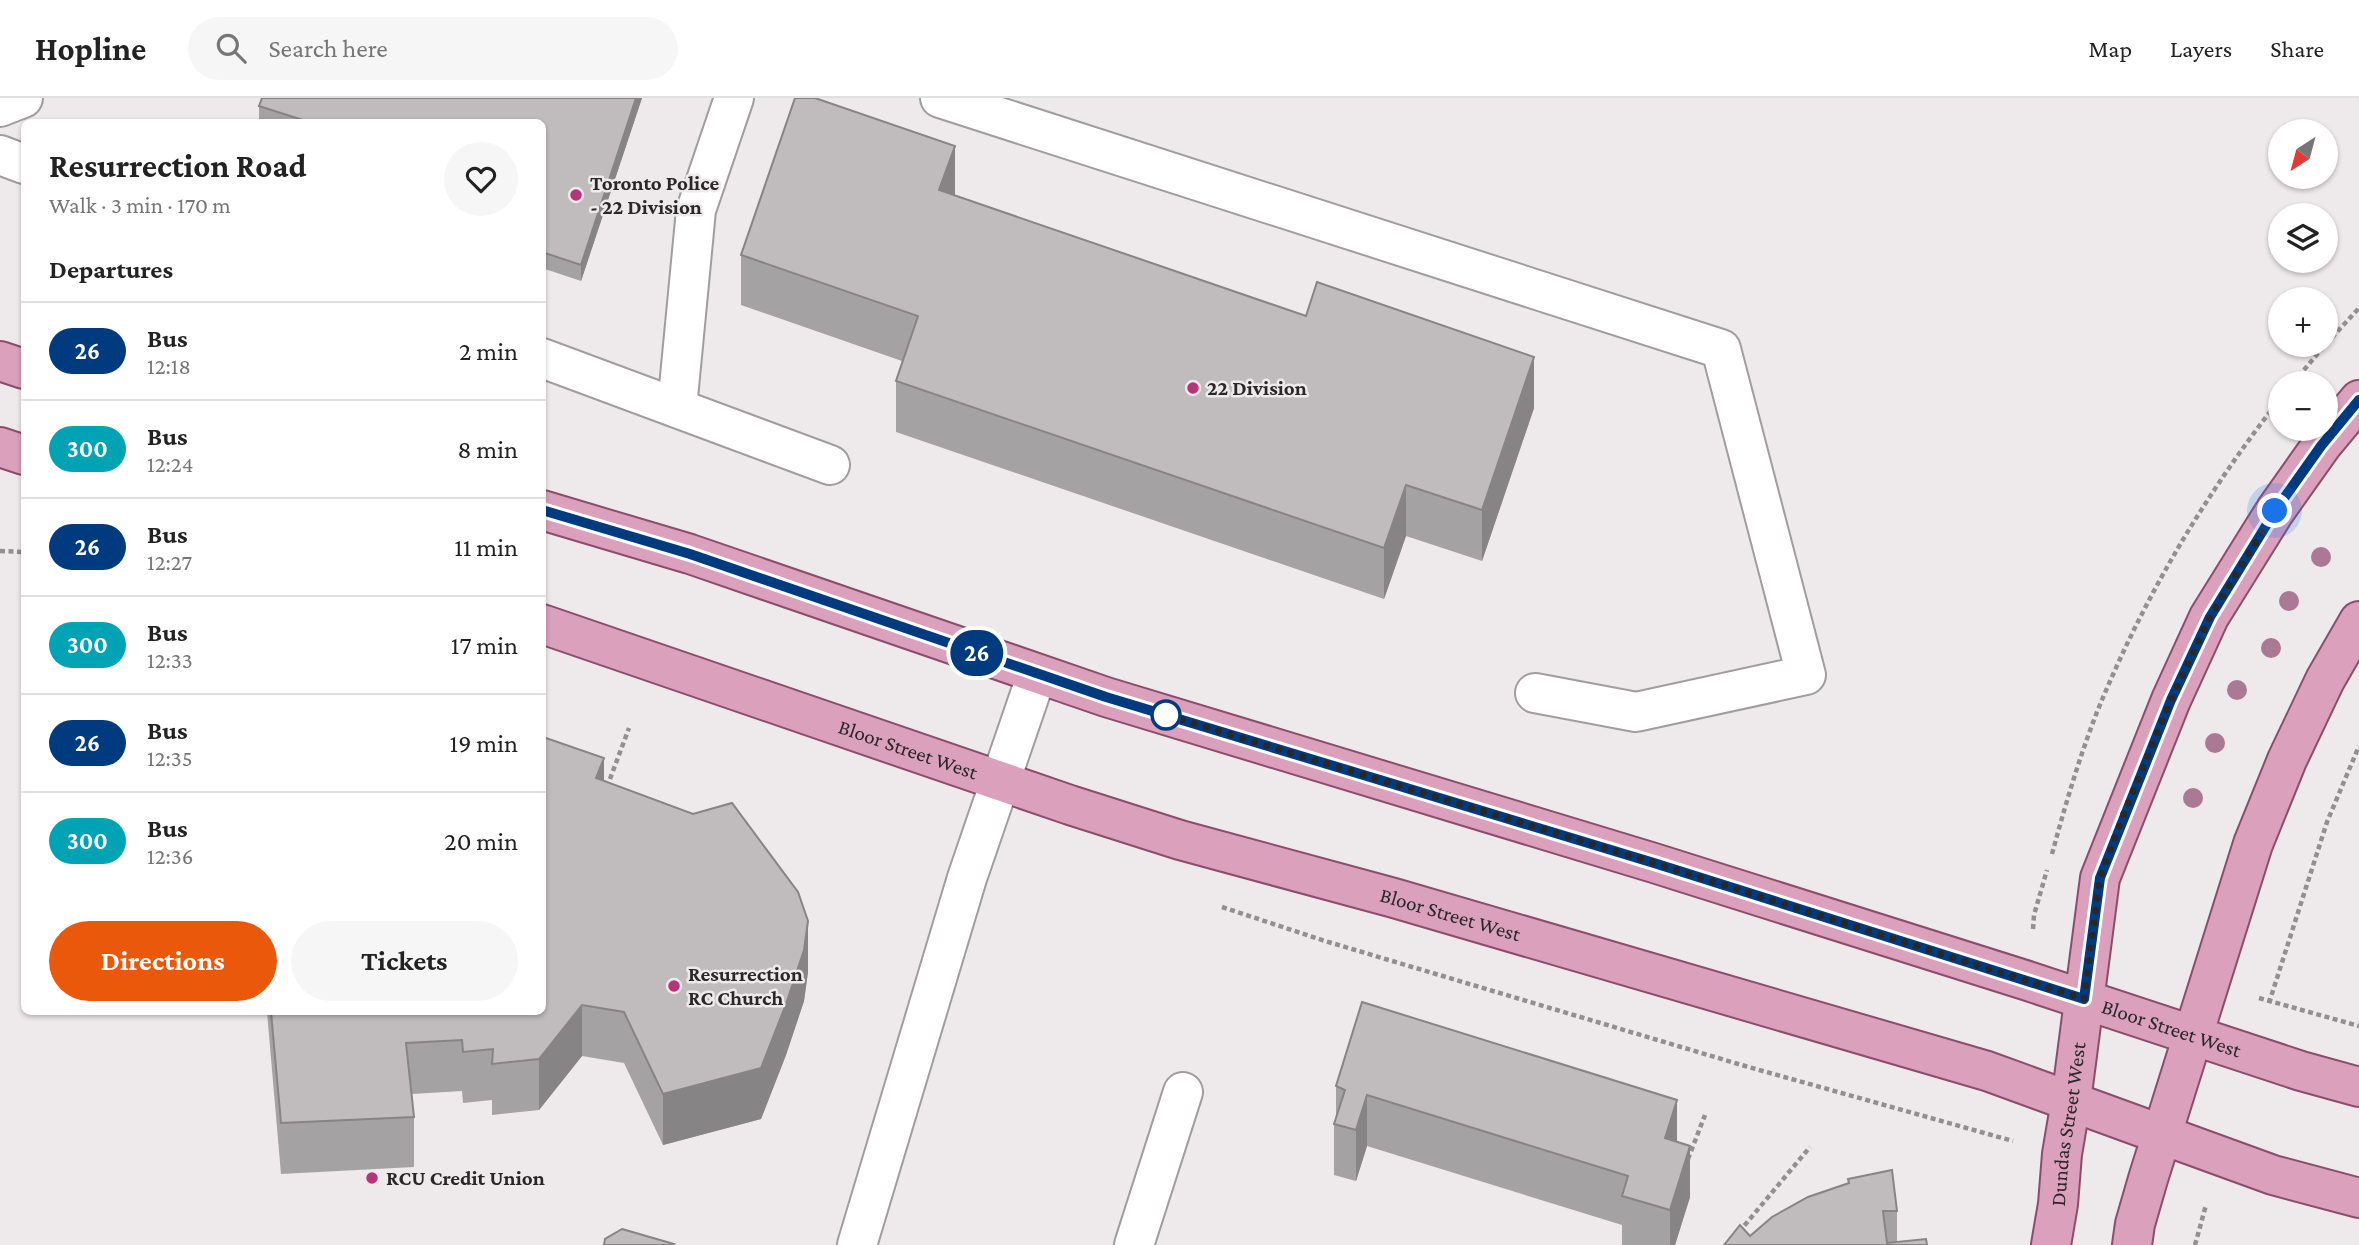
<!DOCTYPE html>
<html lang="en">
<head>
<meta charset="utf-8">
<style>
	:root { --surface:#fff; --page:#f6f6f6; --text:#222; --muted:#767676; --line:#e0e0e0; --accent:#ea580c }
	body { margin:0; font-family:"Crimson Pro",serif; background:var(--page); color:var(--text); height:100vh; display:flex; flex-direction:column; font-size:26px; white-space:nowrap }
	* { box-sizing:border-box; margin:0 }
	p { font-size:23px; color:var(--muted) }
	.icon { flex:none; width:38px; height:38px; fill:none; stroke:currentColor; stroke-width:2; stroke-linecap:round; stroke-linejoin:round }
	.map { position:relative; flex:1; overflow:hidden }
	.drawer { position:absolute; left:21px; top:21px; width:525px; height:896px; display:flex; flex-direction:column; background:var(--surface); border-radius:10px; box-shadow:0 2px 5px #0004 }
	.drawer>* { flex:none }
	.badge { padding:0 14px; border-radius:23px; font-size:24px; line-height:46px }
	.needle { width:46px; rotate:216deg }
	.fabs { position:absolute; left:2268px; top:21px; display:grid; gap:14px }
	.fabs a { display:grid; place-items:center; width:70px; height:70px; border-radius:50%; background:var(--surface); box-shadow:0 2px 5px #0004; font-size:35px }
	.you { position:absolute; width:35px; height:35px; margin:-18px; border:5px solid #fff; border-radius:50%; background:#1a73e8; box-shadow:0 0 0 10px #1a73e833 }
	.map>.badge { position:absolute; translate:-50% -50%; box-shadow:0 0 0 4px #fff }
	h2 { padding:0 28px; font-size:26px; line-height:63px }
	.round { display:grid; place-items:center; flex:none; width:74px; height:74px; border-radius:37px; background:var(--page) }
	.overview { display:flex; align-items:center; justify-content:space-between; height:119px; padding:0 28px }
	h1 { font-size:33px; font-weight:700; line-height:52px }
	.action { display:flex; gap:14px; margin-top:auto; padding:14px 28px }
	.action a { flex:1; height:80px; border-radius:42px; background:var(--accent); color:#fff; font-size:28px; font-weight:700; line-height:80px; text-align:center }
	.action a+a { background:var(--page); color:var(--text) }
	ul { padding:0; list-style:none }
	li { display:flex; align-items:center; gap:21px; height:98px; padding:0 28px; border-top:2px solid var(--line) }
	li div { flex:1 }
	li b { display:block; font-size:26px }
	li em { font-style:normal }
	li .badge { min-width:77px; font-weight:700; text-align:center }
	header { display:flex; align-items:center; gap:42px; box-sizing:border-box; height:98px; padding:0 35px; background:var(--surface); border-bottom:2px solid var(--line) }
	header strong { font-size:33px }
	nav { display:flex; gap:38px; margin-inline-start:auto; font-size:24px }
	.search { width:490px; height:63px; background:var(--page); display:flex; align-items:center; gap:18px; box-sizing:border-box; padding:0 24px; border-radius:38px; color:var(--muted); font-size:26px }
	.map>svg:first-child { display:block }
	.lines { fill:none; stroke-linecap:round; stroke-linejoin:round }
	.minor-casing { stroke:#a19d9f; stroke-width:42 }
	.major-casing { stroke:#8c4d6c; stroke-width:42 }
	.path { stroke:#938f91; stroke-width:4.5; stroke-dasharray:5 3.5; stroke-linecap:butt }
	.minor { stroke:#fff; stroke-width:38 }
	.major { stroke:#daa0bc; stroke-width:38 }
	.tree { fill:#ab7994 }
	.wall { fill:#a5a2a3 }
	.shaded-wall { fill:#868485 }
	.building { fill:#c0bcbe; stroke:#868485; stroke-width:2 }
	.line-casing { stroke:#fff; stroke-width:16 }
	.line { stroke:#003b80; stroke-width:10 }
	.walk { stroke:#292728; stroke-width:7; stroke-dasharray:0 12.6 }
	.poi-dot { fill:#b7337a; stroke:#eee9eb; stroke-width:2.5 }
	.stop-dot { fill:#fff; stroke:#003b80; stroke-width:3.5 }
	.labels { text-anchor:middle; stroke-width:5; stroke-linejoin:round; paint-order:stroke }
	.poi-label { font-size:21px; font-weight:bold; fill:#292728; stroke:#eee9eb; text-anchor:start }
	.street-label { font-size:21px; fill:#292728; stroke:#eee9eb }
</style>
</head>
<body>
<header>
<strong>Hopline</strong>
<div class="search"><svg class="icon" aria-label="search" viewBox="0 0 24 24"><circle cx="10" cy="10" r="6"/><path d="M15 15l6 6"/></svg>Search here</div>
<nav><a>Map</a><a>Layers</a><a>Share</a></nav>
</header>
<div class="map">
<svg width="2359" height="1147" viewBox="0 0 2359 1147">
	<rect width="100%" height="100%" fill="#eee9eb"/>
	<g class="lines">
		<defs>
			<g id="minor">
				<polyline points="940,0 1721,251 1806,577 1636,614 1535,595"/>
				<polyline points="0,9 23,0"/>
				<polyline points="0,57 24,66"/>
				<polyline points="542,260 830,367"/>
				<polyline points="677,310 696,112 734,0"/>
				<polyline points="857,1147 967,780 1037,576"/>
				<polyline points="1134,1147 1183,994"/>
			</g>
			<g id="major">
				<polyline points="0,263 24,271"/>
				<polyline points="0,349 24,357"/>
				<path id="s1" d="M542,412L690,456L1106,599L1654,765L2028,883L2301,973L2359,989"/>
				<path id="s2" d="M542,526L1070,707L1180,742L1394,800L1987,973L2273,1077L2359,1100"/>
				<path id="s3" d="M2051,1147L2058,1106L2062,1056L2071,1003L2100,780L2171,602L2209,519L2275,413L2321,348L2359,302"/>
				<polyline points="2132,1147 2135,1126 2148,1081 2253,746 2287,662 2325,582 2359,523"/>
			</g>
		</defs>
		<use href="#minor" class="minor-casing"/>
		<use href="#major" class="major-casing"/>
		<g class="path">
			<polyline points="2326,246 2359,210"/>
			<polyline points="2293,285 2325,247"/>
			<polyline points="0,453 24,454"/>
			<polyline points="607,689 629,630"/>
			<path d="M2052,756C2065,708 2079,660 2097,614C2143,501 2205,396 2280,301"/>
			<polyline points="1222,809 1325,843 1745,968 2013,1043"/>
			<polyline points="2033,831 2034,817 2047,772"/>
			<polyline points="2259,900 2359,928"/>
			<polyline points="2269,905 2327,724 2359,648"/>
			<polyline points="1688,1061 1705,1017"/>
			<polyline points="1739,1134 1810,1049"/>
			<polyline points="2195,1147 2206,1107"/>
		</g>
		<use href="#minor" class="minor"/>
		<use href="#major" class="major"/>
	</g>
	<g class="tree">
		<circle cx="2321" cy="459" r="10"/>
		<circle cx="2289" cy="503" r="10"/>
		<circle cx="2271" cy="550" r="10"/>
		<circle cx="2237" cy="592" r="10"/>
		<circle cx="2215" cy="645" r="10"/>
		<circle cx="2193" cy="700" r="10"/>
	</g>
	<g class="wall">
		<polygon points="642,0 581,183 542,170 542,24 259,24 259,8"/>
		<polygon points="955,98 1534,310 1482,463 1406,438 1384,501 896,334 896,283 902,263 741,207 741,157"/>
		<polygon points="604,682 808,874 804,903 786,957 761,1021 663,1047 624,965 582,958 539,1012 492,1017 492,1002 463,1005 462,993 412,996 414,1019 414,1069 281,1076 267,914 542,914"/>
		<polygon points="1336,988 1677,1044 1690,1099 1675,1147 1622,1147 1622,1127 1367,1048 1356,1083 1334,1077 1334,1026 1336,1019"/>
		<polygon points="1848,1081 1897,1113 1897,1144 1927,1147 1750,1138 1848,1086"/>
	</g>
	<g class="shaded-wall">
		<polygon points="636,0 642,0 581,183 581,167"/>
		<polygon points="955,48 955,99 939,92"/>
		<polygon points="1534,259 1534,310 1482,463 1482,412"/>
		<polygon points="1406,387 1406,438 1384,501 1384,450"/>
		<polygon points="604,660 604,711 596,680"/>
		<polygon points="808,823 808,874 804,903 786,957 761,1021 663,1047 663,996"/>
		<polygon points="582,907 582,958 539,1012 539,961"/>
		<polygon points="1367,997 1367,1048 1356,1083 1356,1032"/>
		<polygon points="1677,1002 1677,1053 1665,1040"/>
		<polygon points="1690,1048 1690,1099 1675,1147 1670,1147 1670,1112"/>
	</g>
	<g class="building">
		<polygon points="262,0 636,0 581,167 542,154 542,24 309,24 259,8"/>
		<polygon points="795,0 815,0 955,48 939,92 1306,218 1317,184 1534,259 1482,412 1406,387 1384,450 896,283 918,218 741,157"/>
		<polygon points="543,639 604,660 596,680 693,716 732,705 798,794 808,823 804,852 786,906 761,970 663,996 624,914 582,907 539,961 492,966 493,951 463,954 462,942 406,945 414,1019 281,1025 271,914 542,914"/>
		<polygon points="1362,904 1677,1002 1665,1040 1690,1048 1670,1112 1622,1098 1628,1078 1367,997 1356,1032 1334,1026 1345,992 1336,988"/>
		<polygon points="1892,1072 1897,1113 1883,1113 1887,1145 1926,1141 1927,1147 1724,1147 1740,1127 1750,1138 1772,1119 1808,1099 1849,1085 1848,1081"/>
		<polygon points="622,1131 674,1146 673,1147 604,1147 605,1141"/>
	</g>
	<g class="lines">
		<defs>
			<polyline id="line" points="542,412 690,456 1106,599 1654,765 2084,901 2100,780 2171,602 2210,519 2275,413 2321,348 2359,302"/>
		</defs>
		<use href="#line" class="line-casing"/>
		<use href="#line" class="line"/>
		<polyline class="walk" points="1166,617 1156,614 1654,765 2084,901 2100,780 2123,718 2171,602 2210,519 2275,413"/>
	</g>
	<g class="poi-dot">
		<circle cx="576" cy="97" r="7"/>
		<circle cx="1193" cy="290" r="7"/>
		<circle cx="674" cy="888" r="7"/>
		<circle cx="372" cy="1080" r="7"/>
	</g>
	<circle class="stop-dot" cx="1166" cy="617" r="14"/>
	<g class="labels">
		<g class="poi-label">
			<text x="590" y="92">Toronto Police<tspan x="590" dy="24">- 22 Division</tspan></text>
			<text x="1207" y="297">22 Division</text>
			<text x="688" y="883">Resurrection<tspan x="688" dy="24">RC Church</tspan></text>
			<text x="386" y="1087">RCU Credit Union</text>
		</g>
		<g class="street-label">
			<text dy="7" stroke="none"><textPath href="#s2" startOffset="387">Bloor Street West</textPath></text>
			<text dy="7" stroke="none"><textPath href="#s2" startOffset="954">Bloor Street West</textPath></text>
			<text dy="7" stroke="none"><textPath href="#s1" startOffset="1710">Bloor Street West</textPath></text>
			<text dy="7" stroke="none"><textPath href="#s3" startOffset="122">Dundas Street West</textPath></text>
		</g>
	</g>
</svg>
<div class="fabs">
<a><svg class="needle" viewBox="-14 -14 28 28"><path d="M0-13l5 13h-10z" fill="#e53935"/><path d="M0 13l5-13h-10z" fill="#767676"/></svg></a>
<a><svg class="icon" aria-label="layers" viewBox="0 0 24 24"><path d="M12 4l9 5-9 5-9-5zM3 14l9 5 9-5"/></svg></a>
<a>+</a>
<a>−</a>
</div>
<div class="you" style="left:2275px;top:413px"></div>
<b class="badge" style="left:977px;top:555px;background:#003b80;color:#fff">26</b>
<section class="drawer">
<div class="overview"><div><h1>Resurrection Road</h1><p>Walk · 3 min · 170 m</p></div><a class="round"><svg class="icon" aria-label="heart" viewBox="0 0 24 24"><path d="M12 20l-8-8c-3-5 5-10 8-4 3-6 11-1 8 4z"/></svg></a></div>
<h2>Departures</h2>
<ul>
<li><span class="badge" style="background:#003b80;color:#fff">26</span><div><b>Bus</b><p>12:18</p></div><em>2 min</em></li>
<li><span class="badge" style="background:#00a3b4;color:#fff">300</span><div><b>Bus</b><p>12:24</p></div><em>8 min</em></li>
<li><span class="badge" style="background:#003b80;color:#fff">26</span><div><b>Bus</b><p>12:27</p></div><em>11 min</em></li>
<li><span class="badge" style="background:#00a3b4;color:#fff">300</span><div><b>Bus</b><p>12:33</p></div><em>17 min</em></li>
<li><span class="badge" style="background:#003b80;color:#fff">26</span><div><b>Bus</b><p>12:35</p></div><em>19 min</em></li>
<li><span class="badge" style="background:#00a3b4;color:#fff">300</span><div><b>Bus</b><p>12:36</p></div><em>20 min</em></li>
</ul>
<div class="action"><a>Directions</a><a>Tickets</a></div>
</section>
</div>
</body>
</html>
